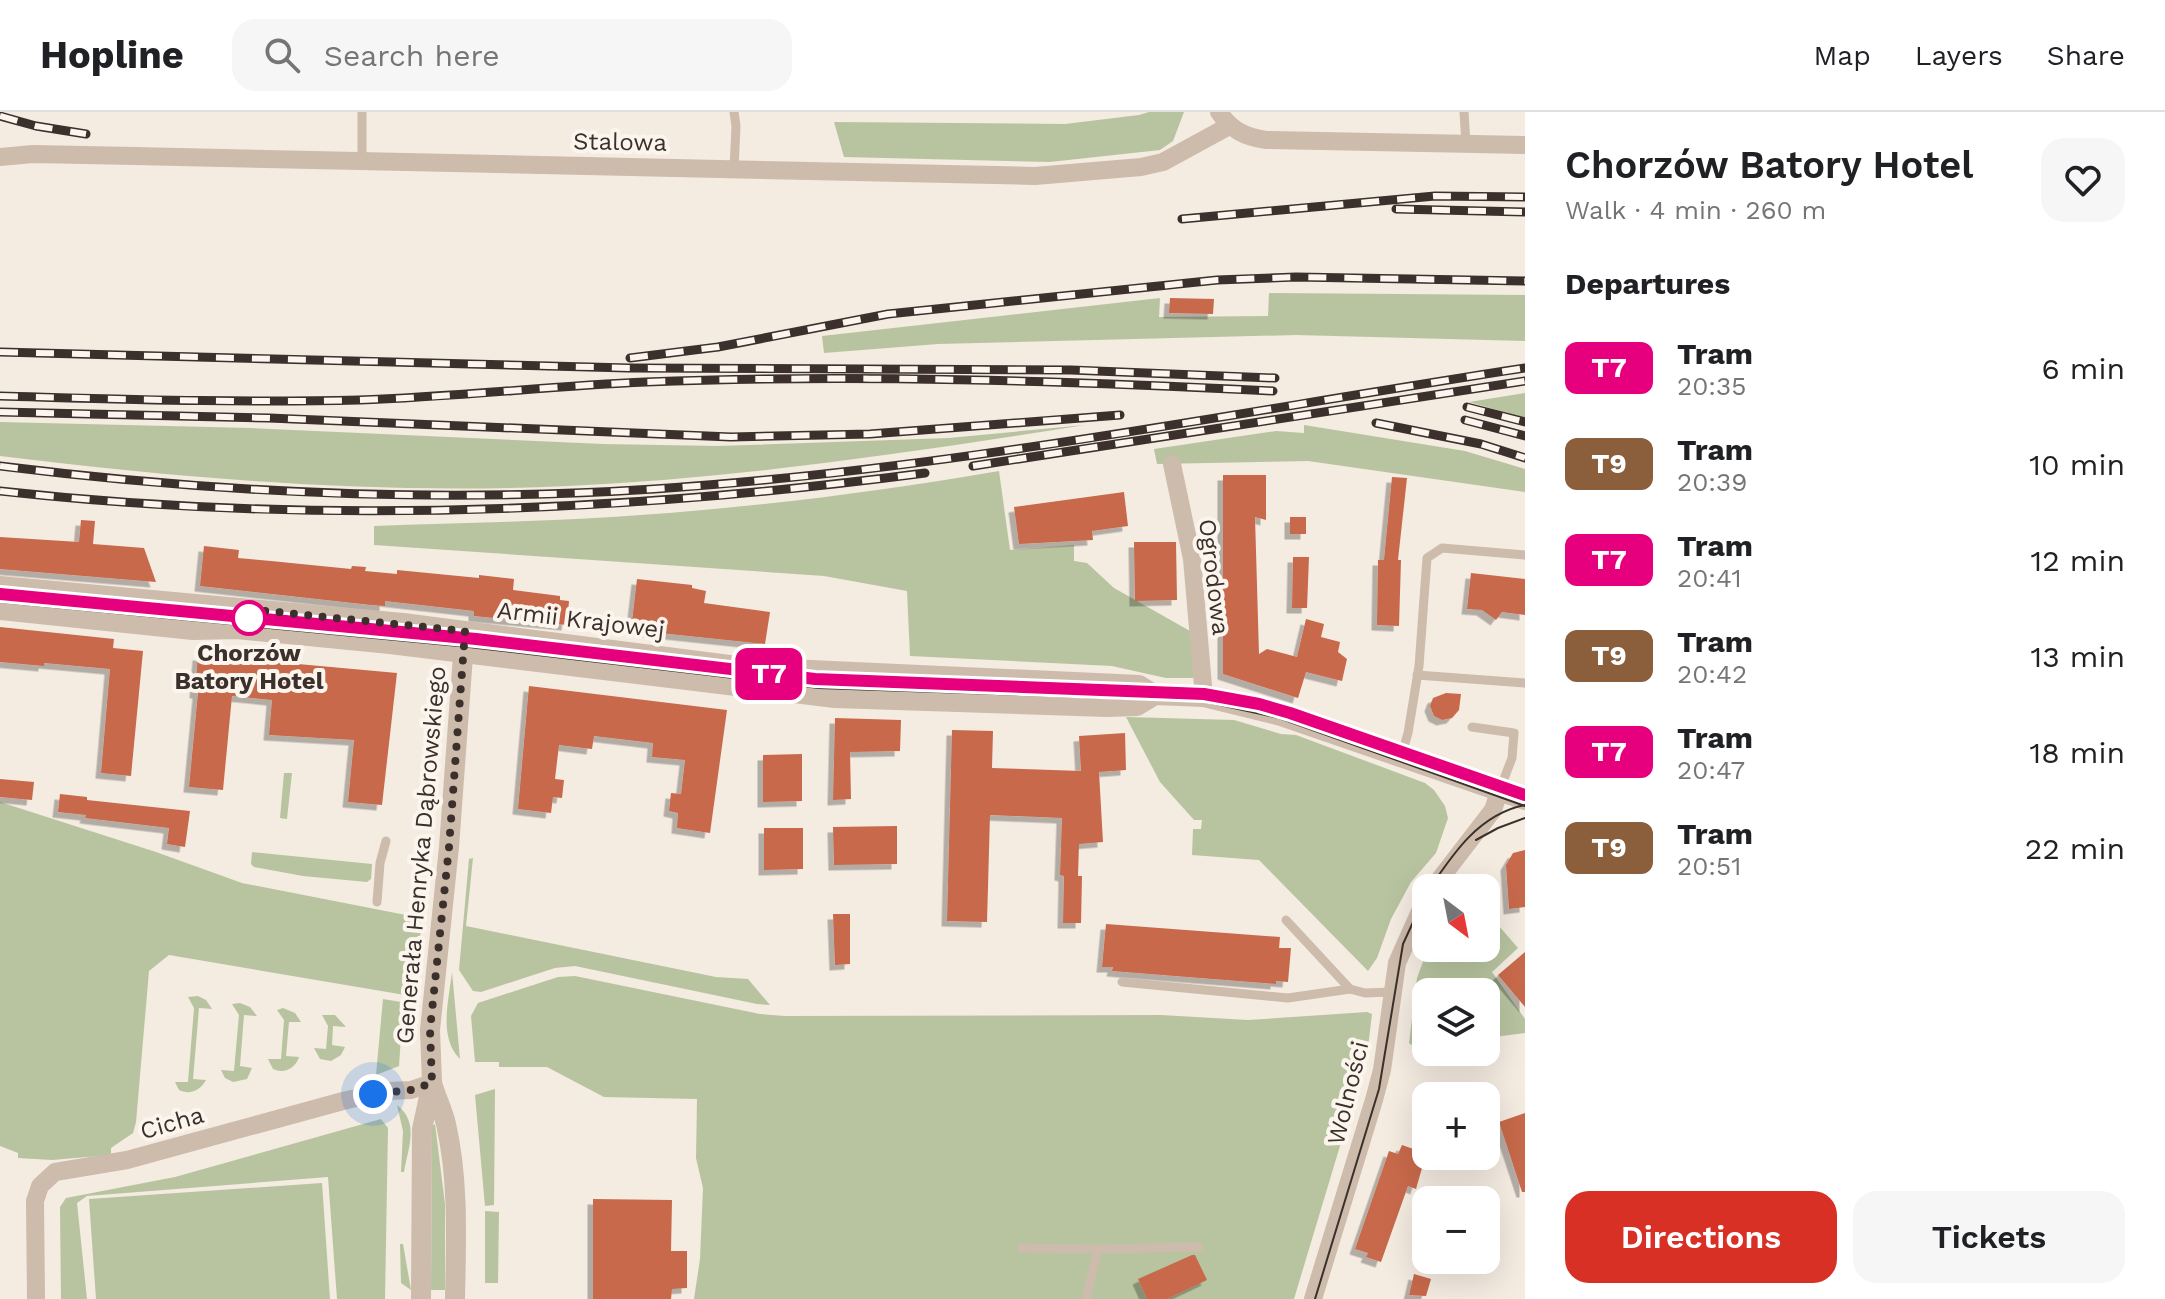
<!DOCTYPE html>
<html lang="en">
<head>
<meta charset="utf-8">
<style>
	:root { --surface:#fff; --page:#f6f6f6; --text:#202124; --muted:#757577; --line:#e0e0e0; --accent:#d93025 }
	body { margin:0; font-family:"Work Sans",sans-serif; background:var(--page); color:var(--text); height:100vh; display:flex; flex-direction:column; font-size:30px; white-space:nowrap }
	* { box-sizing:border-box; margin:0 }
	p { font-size:26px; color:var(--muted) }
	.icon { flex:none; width:44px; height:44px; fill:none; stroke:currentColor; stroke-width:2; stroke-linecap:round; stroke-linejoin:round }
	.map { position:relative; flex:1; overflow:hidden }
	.side { display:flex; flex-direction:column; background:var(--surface); width:640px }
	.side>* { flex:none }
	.badge { padding:0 16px; border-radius:12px; font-size:28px; line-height:52px }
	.needle { width:52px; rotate:148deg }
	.controls { position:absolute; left:1412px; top:762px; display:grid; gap:16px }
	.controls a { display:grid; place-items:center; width:88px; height:88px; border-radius:16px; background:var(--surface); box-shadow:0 8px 32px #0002; font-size:40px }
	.you { position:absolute; width:40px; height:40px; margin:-20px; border:6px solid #fff; border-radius:50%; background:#1a73e8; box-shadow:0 0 0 12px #1a73e833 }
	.map>.badge { position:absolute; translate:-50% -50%; box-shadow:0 0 0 4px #fff }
	h2 { padding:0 40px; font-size:30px; line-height:72px }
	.round { display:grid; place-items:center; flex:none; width:84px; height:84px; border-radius:24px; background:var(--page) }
	.summary { display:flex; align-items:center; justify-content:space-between; height:136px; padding:0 40px }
	h1 { font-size:38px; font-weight:600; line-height:60px }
	.action { display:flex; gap:16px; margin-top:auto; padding:16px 40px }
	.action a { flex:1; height:92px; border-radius:24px; background:var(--accent); color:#fff; font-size:32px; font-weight:600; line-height:92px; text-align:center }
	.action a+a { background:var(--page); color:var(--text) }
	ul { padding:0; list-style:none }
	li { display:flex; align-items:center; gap:24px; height:96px; padding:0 40px }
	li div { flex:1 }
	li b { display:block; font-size:30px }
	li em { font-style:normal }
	li .badge { min-width:88px; font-weight:700; text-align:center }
	header { display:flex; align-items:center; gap:48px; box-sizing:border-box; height:112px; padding:0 40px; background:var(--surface); border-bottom:2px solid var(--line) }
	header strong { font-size:38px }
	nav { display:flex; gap:44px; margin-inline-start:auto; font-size:28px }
	.search { width:560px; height:72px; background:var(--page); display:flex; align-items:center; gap:20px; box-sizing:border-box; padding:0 28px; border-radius:24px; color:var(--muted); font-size:30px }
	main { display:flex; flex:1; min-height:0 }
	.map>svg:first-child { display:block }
	.green { fill:#b8c4a0 }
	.building { fill:#c8694b; filter:url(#shadow) }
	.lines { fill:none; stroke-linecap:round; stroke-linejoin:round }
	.service { stroke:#cdbbac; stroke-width:9 }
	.minor { stroke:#cdbbac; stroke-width:18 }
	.tertiary { stroke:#cdbbac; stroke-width:20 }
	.tram { stroke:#3b302b; stroke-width:2 }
	.rail-casing { stroke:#3b302b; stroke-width:9 }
	.rail { stroke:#fbf5ee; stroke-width:6; stroke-dasharray:18; stroke-linecap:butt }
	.line-casing { stroke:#fff; stroke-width:18 }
	.line { stroke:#e6007e; stroke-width:12 }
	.walk { stroke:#3b302b; stroke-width:8; stroke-dasharray:0 14.4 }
	.stop-dot { fill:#fff; stroke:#e6007e; stroke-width:4 }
	.labels { text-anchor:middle; stroke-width:8; stroke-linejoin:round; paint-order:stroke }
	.street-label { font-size:24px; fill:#3b302b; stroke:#fbf5ee }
	.stop-label { font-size:24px; font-weight:bold; fill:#3b302b; stroke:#fbf5ee }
</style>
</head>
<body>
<header>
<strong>Hopline</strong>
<div class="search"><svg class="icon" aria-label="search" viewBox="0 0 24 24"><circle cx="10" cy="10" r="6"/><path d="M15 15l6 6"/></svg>Search here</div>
<nav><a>Map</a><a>Layers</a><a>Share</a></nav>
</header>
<main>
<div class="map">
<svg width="1525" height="1187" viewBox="0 0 1525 1187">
	<defs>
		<filter id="shadow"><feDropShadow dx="-5.5" dy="5.5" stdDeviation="0" flood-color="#0004"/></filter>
	</defs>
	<rect width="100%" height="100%" fill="#f4ebe1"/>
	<g class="green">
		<polygon points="1149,0 1184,0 1173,29 1160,38 1050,50 844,45 834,10 1065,12 1139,3"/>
		<polygon points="1269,181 1525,183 1525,229 1296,223 938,232 824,241 822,224 1160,186 1159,205 1268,204"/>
		<polygon points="1525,281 1525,306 1469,290"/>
		<path d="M0,310L251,316L603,332L717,334L949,326L1085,313C913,340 742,366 568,374C379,383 188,367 0,344Z"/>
		<polygon points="1304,313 1465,339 1525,357 1525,380 1308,349 1157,352 1154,337 1276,319 1304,321"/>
		<path d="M999,359L1010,438L1074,433V449L1087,451L1114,476L1190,519L1194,566H1166L1112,554L910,544L907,479L824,464L374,433V414C454,411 533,410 612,405C742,397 871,381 999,359Z"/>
		<polygon points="1126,605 1234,608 1281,622 1296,623 1425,671 1434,678 1445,694 1448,706 1436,741 1411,770 1391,807 1377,846 1368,859 1259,748 1192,743 1193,717 1201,717 1202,708 1194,708 1160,670"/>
		<polygon points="284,661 292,661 287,707 280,706"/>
		<polygon points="0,690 156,740 242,771 421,806 420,835 408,880 405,883 169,843 149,859 136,1010 133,1021 111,1036 111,1043 52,1048 18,1046 18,1041 0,1034"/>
		<polygon points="252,740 372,752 371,767 367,770 303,764 254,755 251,752"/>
		<polygon points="473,746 466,814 716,865 748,867 770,893 757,892 575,854 555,856 481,880 473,879 459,858 469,747"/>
		<polygon points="1486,799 1518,836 1492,860 1525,907 1525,921 1486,926 1486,880 1426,880 1426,933 1413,934 1409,931 1417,866 1428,836 1486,836"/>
		<path d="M452,860L460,947C438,925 449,888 452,860Z"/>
		<polygon points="575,864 760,902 785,904 1161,903 1248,908 1367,900 1372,902 1367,944 1294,1187 694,1187 700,1147 703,1076 696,1046 697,987 604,985 547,955 499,955 499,950 475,950 471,904 478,891 558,865"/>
		<path d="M198,884L206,888L212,897L199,896L193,967L206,968C200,979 190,983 179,978L175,970H188L194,896L188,885Z"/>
		<polygon points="383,887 401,890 403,894 399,954 376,963"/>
		<polygon points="240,891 250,895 257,904 244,903 240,954 252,956 247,967 233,970 225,966 221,958 234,959 239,903 232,892"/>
		<path d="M283,896L295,901L301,910H289L286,944L299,945C295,957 284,962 273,957L268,947H281L284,908L277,898Z"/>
		<polygon points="322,903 335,903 346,915 333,914 332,933 345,935 341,943 331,949 320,947 314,936 326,937 328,914"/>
		<polygon points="495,977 494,1093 485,1094 475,983"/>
		<path d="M397,993C420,1011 408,1036 404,1060H401L403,1019Z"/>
		<polygon points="381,1007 388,1016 385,1187 337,1187 328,1065 87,1084 77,1091 87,1187 61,1187 60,1095 66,1086 175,1065"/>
		<polygon points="435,1012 445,1092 445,1178 431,1178 432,1014"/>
		<polygon points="322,1071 330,1187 96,1187 89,1087"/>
		<polygon points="485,1099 499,1100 498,1171 485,1171"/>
		<polygon points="400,1132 403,1132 411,1178 401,1171"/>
	</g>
	<g class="building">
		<polygon points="1170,186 1214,187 1213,202 1169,201"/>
		<polygon points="1223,363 1266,363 1266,408 1255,405 1259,542 1267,537 1297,545 1306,507 1324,512 1321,525 1340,530 1338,540 1347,547 1342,569 1306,560 1298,586 1223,562"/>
		<polygon points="1392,365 1407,366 1398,448 1401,448 1399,514 1377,513 1378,448 1384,448"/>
		<polygon points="1124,380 1128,414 1092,419 1093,428 1019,432 1014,395"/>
		<rect x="1290" y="405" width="16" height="17"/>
		<polygon points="81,408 95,409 93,432 144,436 156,470 0,457 0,425 79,430"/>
		<polygon points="1134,430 1176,430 1177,488 1135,489"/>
		<polygon points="204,434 239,438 238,446 271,449 351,457 352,454 366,455 365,459 397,462 397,458 479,466 479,463 514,467 513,478 560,484 560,488 569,489 567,513 474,504 474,499 385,489 385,494 371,493 200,474"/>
		<polygon points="1293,445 1309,445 1307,496 1292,496"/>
		<polygon points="1471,461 1525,467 1525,503 1502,500 1496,508 1482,498 1467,497"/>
		<polygon points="637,467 692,473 692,476 706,479 704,491 770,500 765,532 631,518"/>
		<polygon points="0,515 114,527 113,536 143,539 131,664 101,661 110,557 44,551 44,554 0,550"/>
		<polygon points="198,543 397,561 382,693 348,690 354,628 269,623 272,588 232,584 223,678 189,675 198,581 195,581"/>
		<polygon points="529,574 727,598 710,721 677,716 678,701 669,699 671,681 681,682 685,648 652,645 653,631 594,624 592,637 559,633 555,667 564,668 562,686 553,685 551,701 518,697"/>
		<polygon points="1446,581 1461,582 1459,598 1452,606 1442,608 1434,604 1430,594 1433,586"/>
		<polygon points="835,606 901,608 900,639 850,640 851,687 833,688"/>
		<polygon points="952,618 993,619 992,656 1081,659 1079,624 1125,621 1126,658 1099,660 1103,730 1079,732 1078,764 1082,764 1081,811 1063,811 1064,764 1060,763 1062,706 990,703 987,810 947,809"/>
		<polygon points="802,642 802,689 763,690 763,643"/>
		<polygon points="0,667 34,670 32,688 0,685"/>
		<polygon points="60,682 87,685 87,688 190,699 185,735 167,732 169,716 85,706 86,703 58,700"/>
		<polygon points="897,714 897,752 834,753 833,715"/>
		<polygon points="764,716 803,716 803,757 764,758"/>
		<polygon points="1525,738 1525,795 1509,797 1506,753 1513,741"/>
		<polygon points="833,802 850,802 850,852 835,853"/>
		<polygon points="1106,812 1280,825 1279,836 1291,836 1288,870 1276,869 1276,872 1112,859 1113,855 1102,855"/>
		<polygon points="1525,840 1525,895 1498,863"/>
		<polygon points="1525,1001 1525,1080 1522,1080 1499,1010"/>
		<polygon points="1402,1033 1422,1040 1420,1047 1424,1049 1416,1077 1408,1074 1381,1150 1366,1145 1368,1141 1355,1137 1389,1039 1398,1042"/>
		<polygon points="593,1087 672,1088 671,1139 687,1139 687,1176 672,1177 671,1187 593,1187"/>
		<polygon points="1192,1143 1195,1143 1207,1168 1167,1187 1147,1187 1138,1167"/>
		<polygon points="1414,1162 1431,1167 1426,1184 1409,1183"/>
	</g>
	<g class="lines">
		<g class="service">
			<polyline points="734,0 736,14 734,57"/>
			<polyline points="1464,0 1466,32"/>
			<polyline points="362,49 362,0"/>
			<polyline points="1417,563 1525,571"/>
			<polyline points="1472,615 1514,621 1512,646 1499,680"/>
			<polyline points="1401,645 1408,621 1419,554 1427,446 1442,436 1525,443"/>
			<polyline points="377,790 380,751 386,729"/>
			<polyline points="1286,808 1350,877 1365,881 1393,880"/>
			<polyline points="1122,870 1288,886 1350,877"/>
			<polyline points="1022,1136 1098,1137"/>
			<polyline points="1086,1187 1098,1137 1199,1135"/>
		</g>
		<g class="minor">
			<path d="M1219,0C1231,18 1245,25 1266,28L1525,33"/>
			<polyline points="0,45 33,42 135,44 1035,64 1141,55 1163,50 1229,14"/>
			<polyline points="1172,352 1192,447 1204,585"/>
			<polyline points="1433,776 1493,698 1499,680"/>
			<polyline points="36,1187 35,1089 40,1074 55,1060 127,1048 343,989 387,979 411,978 432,971"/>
			<polyline points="1313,1187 1374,988 1382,958 1397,851 1426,786"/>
		</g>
		<g class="tertiary">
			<polyline points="0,474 403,511 745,555 1139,573 1155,583 1204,585 1281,604 1525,688"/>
			<polyline points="0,498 193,518 237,517 390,532 835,586 1107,595 1137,594 1155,583"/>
			<path d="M432,971C436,985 443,999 446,1012C459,1069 456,1129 455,1187"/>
			<polyline points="421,1187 422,1017 432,971 430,918 449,735 464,530"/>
		</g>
		<g class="tram">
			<polyline points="0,490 469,535 819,576 1202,589 1279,606 1525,694"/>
			<polyline points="1476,728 1498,716 1525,706"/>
			<path d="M1430,776C1454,740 1480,702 1525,693"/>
			<polyline points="1315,1187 1379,977 1403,832 1426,782"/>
		</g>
		<defs>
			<g id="rail">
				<polyline points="0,4 36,14 86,22"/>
				<polyline points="1396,97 1525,100"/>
				<polyline points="1182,107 1435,84 1525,85"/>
				<polyline points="0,240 629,256 1071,258 1275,266"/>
				<polyline points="630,246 718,235 888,202 1217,168 1296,165 1525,169"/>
				<path d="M0,284C119,287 239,291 359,288C455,285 550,274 646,270C855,262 1065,269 1273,279"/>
				<polyline points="1467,295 1525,310"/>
				<polyline points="0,300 269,306 731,325 870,322 1120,303"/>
				<polyline points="1465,308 1525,324"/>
				<polyline points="1376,311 1481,332 1525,346"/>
				<path d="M0,354C217,381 436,391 654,377C947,358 1236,300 1525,256"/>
				<polyline points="973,354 1525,269"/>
				<path d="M0,379C309,413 618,401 925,361"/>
			</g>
		</defs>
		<use href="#rail" class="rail-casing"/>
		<use href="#rail" class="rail"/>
	</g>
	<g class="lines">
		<defs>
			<polyline id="line" points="0,482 476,527 815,567 1204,582 1259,592 1290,601 1525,683"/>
		</defs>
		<use href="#line" class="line-casing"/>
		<use href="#line" class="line"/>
		<polyline class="walk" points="249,506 246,497 465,519 449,735 430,918 432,971 411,978 373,982"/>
	</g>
	<circle class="stop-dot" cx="249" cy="506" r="16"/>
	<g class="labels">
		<g class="street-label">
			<text transform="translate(620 30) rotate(1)" y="8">Stalowa</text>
			<text transform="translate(1214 465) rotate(83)" y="8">Ogrodowa</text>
			<text transform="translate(581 508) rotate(7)" y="8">Armii Krajowej</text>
			<text transform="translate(421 743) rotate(-85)" y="8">Generała Henryka Dąbrowskiego</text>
			<text transform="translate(1348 981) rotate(-76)" y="8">Wolności</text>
			<text transform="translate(172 1011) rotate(-16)" y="8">Cicha</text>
		</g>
		<g class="stop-label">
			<text x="249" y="549">Chorzów<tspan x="249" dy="28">Batory Hotel</tspan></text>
		</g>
	</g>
</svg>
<div class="controls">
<a><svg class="needle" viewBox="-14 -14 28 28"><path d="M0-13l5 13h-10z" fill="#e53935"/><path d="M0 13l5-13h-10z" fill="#757577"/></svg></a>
<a><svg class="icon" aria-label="layers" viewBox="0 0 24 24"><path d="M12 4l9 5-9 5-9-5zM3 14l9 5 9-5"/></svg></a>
<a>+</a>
<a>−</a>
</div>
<div class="you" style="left:373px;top:982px"></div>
<b class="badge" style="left:769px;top:562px;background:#e6007e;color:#fff">T7</b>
</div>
<section class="side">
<div class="summary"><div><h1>Chorzów Batory Hotel</h1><p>Walk · 4 min · 260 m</p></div><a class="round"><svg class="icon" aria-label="heart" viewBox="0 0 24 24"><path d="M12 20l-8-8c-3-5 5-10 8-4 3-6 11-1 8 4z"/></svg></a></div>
<h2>Departures</h2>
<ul>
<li><span class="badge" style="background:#e6007e;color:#fff">T7</span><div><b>Tram</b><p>20:35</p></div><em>6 min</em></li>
<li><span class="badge" style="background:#8b5e3c;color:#fff">T9</span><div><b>Tram</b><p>20:39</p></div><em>10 min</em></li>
<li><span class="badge" style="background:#e6007e;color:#fff">T7</span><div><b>Tram</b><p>20:41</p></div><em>12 min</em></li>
<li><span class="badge" style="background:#8b5e3c;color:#fff">T9</span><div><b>Tram</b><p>20:42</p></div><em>13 min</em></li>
<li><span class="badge" style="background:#e6007e;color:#fff">T7</span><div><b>Tram</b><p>20:47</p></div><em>18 min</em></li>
<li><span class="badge" style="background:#8b5e3c;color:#fff">T9</span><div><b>Tram</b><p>20:51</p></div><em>22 min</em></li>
</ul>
<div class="action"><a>Directions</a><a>Tickets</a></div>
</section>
</main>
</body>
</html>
